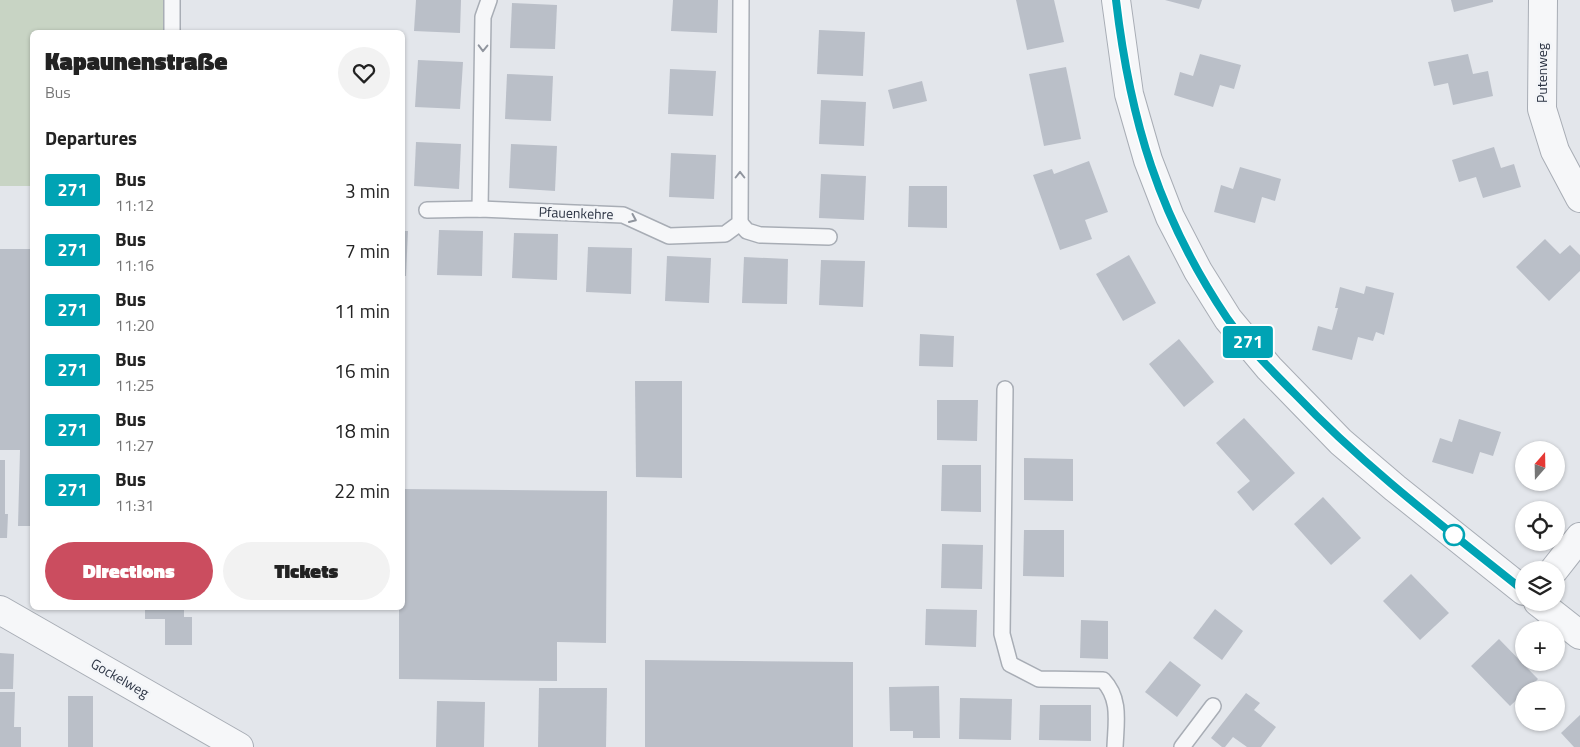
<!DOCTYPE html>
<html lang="en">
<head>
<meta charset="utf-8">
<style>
	:root { --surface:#fff; --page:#f2f2f2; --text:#222; --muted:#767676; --accent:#cb4d5f }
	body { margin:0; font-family:"Titillium Web",sans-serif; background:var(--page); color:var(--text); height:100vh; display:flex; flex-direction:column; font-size:19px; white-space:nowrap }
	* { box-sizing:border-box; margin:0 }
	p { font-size:16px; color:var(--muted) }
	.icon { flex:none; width:28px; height:28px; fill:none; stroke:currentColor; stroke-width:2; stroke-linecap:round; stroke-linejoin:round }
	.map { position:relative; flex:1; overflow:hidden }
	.sheet { position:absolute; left:30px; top:30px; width:375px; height:580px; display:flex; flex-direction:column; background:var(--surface); border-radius:8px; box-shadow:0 1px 4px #0004 }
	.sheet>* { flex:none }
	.badge { padding:0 10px; border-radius:4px; font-size:18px; line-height:32px }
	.needle { width:32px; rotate:20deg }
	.fabs { position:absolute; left:1515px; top:441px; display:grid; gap:10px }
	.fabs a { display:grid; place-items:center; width:50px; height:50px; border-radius:50%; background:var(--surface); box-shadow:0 1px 4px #0004; font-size:25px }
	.map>.badge { position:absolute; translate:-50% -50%; box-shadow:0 0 0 2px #fff }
	h2 { padding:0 15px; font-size:19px; line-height:45px }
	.round { display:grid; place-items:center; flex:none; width:52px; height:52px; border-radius:26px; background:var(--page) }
	.headline { display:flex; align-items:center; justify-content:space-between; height:85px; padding:0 15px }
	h1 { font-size:24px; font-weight:800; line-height:38px }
	.primary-button { display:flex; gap:10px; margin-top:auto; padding:10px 15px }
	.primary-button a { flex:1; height:58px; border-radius:30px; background:var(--accent); color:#fff; font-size:20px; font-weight:800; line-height:58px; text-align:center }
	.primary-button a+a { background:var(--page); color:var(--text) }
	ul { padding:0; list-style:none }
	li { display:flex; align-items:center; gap:15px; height:60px; padding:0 15px }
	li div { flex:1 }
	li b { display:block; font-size:19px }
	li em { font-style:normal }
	li .badge { min-width:55px; font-weight:700; text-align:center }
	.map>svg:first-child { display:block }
	.green { fill:#c8d4c4 }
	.building { fill:#babfc8 }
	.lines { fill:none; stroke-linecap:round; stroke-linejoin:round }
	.service-casing { stroke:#a8adb5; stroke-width:18 }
	.minor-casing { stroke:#a8adb5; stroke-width:30 }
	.service { stroke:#f6f7f9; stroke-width:15 }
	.minor { stroke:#f6f7f9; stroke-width:28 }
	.oneway { stroke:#90959e }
	.line-casing { stroke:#fff; stroke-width:11 }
	.line { stroke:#00a3b4; stroke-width:8 }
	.stop-dot { fill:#fff; stroke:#00a3b4; stroke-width:2.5 }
	.labels { text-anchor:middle; stroke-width:5; stroke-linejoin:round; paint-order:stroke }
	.street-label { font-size:14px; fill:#2b3343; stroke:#f3f5f8 }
</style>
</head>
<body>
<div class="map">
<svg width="1580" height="747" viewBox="0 0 1580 747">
	<rect width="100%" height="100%" fill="#e3e6eb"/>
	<polygon class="green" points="0,0 167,0 166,32 32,32 32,186 0,186"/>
	<g class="building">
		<polygon points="416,0 461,0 460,33 414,31"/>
		<polygon points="673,0 718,0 717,33 671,31"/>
		<polygon points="1016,0 1054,0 1064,42 1027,50"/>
		<polygon points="1165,0 1202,0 1199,9"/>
		<polygon points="1451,0 1493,0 1493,2 1454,12"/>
		<polygon points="512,3 557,5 555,49 510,48"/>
		<polygon points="819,30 865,32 863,76 817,74"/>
		<polygon points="1200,54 1241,65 1234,89 1220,85 1213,107 1174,95 1180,72 1193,76"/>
		<polygon points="1468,54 1473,74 1488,71 1493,96 1453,105 1448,83 1434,86 1428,62"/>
		<polygon points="418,60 463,62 460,109 415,107"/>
		<polygon points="1066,67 1081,139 1044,146 1029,74"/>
		<polygon points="670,69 716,71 713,116 668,114"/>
		<polygon points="507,74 553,76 551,121 505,119"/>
		<polygon points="922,81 927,101 893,109 888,90"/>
		<polygon points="821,100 866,102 864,146 819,144"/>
		<polygon points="416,142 461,144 459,189 414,186"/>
		<polygon points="511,144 557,146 555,191 509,188"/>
		<polygon points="1494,147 1501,168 1514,164 1521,187 1483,198 1476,177 1459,182 1452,160"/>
		<polygon points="671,153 716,155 714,199 669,197"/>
		<polygon points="1089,161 1108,212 1085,220 1092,239 1060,250 1033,175 1052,169 1054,174"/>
		<polygon points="1240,167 1281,179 1275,201 1262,197 1255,223 1214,212 1221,185 1233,189"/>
		<polygon points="821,174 866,176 864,220 819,218"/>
		<polygon points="909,186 947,186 947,228 908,227"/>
		<polygon points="439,230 483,231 482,276 437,275"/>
		<polygon points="402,231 408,231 406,276 402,276"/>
		<polygon points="514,233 558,234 557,280 512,278"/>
		<polygon points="1545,239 1560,254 1570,245 1580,255 1580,271 1549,301 1516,267"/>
		<polygon points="588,247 632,248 631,294 586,292"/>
		<polygon points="0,249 32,249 32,526 18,526 20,450 0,450"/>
		<polygon points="1129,255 1156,303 1123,321 1096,274"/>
		<polygon points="667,256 711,258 709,303 665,301"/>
		<polygon points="744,257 788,259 787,304 742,303"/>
		<polygon points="821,260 865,261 863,307 819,305"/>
		<polygon points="1366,286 1394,293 1384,335 1376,332 1373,341 1358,337 1352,360 1312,350 1318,326 1332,330 1338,308 1335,308 1340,287 1364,294"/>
		<polygon points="920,334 954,336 953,367 919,366"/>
		<polygon points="1179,339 1214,382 1184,407 1149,364"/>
		<polygon points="635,381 682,381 682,478 636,477"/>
		<polygon points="937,400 978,400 977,441 937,440"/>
		<polygon points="1244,418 1295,473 1253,511 1237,492 1250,481 1216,443"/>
		<polygon points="1459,419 1501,432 1493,456 1480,452 1473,474 1432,462 1440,438 1452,442"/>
		<polygon points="1024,458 1073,459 1073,501 1024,500"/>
		<polygon points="0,460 5,460 5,514 8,514 7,538 0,538"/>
		<polygon points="942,465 981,465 981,512 941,511"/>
		<polygon points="402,489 607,491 606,643 557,642 557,681 399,679 399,608 402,608"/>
		<polygon points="1323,497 1361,538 1331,565 1294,524"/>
		<polygon points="1024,530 1064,530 1064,577 1023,576"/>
		<polygon points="942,544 983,545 982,589 941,588"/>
		<polygon points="1411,574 1449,613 1420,640 1383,601"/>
		<polygon points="145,608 184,608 184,617 192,617 192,645 165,645 165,619 145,619"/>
		<polygon points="926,609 977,610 976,647 925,645"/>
		<polygon points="1215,609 1243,631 1222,660 1193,638"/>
		<polygon points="1081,620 1108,621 1108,659 1080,658"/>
		<polygon points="1499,639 1538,679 1527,690 1524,690 1524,693 1510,706 1471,666"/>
		<polygon points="0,653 14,654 13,689 0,689"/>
		<polygon points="645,660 853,662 853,747 645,747"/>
		<polygon points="1170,661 1201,685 1177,717 1145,692"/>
		<polygon points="939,686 940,738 913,738 913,731 890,731 889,687"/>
		<polygon points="539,688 607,688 606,747 538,747"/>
		<polygon points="0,692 15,692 14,727 21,727 21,747 0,747"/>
		<polygon points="1246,693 1260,703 1254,710 1276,727 1261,747 1247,747 1233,737 1225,747 1222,747 1211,738"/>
		<rect x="68" y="696" width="25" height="51"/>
		<polygon points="960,698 1012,699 1011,740 959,739"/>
		<polygon points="437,701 485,702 484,747 436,747"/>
		<polygon points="1040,705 1091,705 1091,741 1039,740"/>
		<polygon points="1580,715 1580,747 1574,747 1561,733"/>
	</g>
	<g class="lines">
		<defs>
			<g id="service">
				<polyline points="172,0 172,32"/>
				<polyline points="480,209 483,17 489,0"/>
				<polyline points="427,210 480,209 623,215 669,236 725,234 740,223 741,0"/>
				<polyline points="740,223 747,231 760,235 829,237"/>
				<path d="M1005,389L1002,634L1010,664L1039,679L1103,680C1121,699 1116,722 1115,747"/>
				<polyline points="1182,747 1213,706"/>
			</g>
			<g id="minor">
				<polyline points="1116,0 1129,94 1148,160 1170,217 1198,271 1228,319 1269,368 1341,442 1395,488 1524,591"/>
				<polyline points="1543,0 1542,109 1555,151 1580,198"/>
				<polyline points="1554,570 1580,537"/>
				<polyline points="1538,602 1580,635"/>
				<polyline points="0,610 239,747"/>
			</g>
		</defs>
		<use href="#service" class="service-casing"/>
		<use href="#minor" class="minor-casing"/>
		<use href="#service" class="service"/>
		<use href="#minor" class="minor"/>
	</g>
	<defs><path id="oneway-chevron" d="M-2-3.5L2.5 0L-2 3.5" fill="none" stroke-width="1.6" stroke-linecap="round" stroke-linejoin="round" transform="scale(1.25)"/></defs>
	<g class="oneway">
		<use href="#oneway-chevron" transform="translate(483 48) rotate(91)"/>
		<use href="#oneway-chevron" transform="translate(740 175) rotate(-90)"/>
		<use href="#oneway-chevron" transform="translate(633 219) rotate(24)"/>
	</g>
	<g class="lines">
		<defs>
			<path id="line" d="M1116,0C1130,120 1159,217 1227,318C1246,345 1271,370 1295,394C1366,468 1444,527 1524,591"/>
		</defs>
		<use href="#line" class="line-casing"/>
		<use href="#line" class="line"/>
	</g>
	<circle class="stop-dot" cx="1454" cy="535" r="10"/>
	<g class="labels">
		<g class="street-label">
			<text transform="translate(1542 73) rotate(-90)" y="5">Putenweg</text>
			<text transform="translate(576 213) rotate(2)" y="5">Pfauenkehre</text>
			<text transform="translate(120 678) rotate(30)" y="5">Gockelweg</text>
		</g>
	</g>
</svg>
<div class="fabs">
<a><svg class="needle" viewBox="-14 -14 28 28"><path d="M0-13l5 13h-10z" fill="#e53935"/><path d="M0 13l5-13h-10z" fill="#767676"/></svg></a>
<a><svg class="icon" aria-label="locate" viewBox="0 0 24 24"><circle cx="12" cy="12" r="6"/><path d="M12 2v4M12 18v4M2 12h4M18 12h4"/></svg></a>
<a><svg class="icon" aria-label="layers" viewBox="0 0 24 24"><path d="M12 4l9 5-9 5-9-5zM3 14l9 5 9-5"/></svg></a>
<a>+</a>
<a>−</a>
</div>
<b class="badge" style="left:1248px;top:342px;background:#00a3b4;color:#fff">271</b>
<section class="sheet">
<div class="headline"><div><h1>Kapaunenstraße</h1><p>Bus</p></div><a class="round"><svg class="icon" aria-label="heart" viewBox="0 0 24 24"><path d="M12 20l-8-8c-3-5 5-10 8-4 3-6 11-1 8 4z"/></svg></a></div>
<h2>Departures</h2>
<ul>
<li><span class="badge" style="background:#00a3b4;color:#fff">271</span><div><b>Bus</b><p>11:12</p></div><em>3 min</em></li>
<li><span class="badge" style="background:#00a3b4;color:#fff">271</span><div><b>Bus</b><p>11:16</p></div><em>7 min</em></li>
<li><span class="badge" style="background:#00a3b4;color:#fff">271</span><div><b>Bus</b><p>11:20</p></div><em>11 min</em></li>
<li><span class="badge" style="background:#00a3b4;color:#fff">271</span><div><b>Bus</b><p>11:25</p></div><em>16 min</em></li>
<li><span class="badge" style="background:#00a3b4;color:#fff">271</span><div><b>Bus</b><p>11:27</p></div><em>18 min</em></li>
<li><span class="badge" style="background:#00a3b4;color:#fff">271</span><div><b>Bus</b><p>11:31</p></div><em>22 min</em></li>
</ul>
<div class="primary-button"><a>Directions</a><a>Tickets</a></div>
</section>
</div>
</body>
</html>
